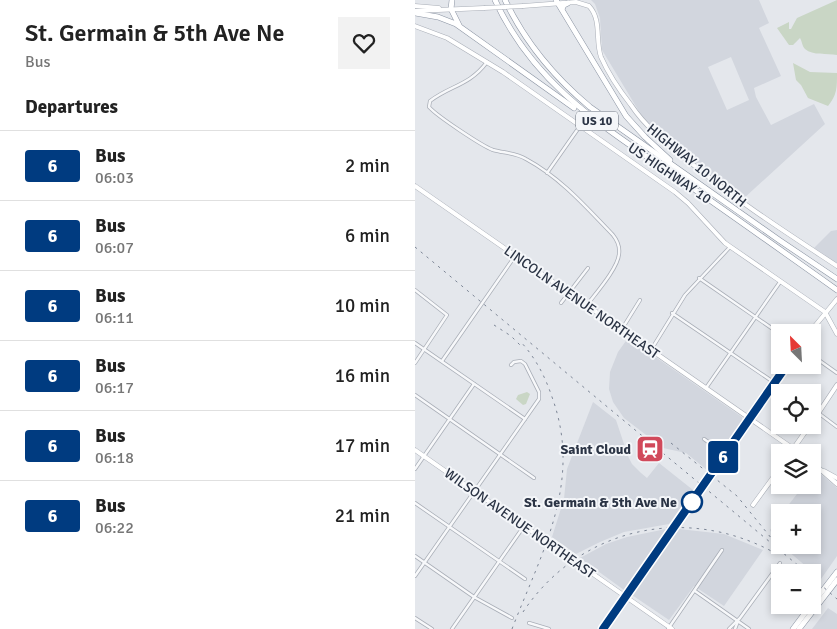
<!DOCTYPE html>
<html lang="en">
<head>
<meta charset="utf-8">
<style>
	:root { --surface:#fff; --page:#f2f2f2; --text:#222; --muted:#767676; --line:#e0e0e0 }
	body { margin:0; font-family:Signika,sans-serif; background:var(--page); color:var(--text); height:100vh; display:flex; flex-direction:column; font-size:19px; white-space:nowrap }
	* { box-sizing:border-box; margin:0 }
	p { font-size:16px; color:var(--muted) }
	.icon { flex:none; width:28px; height:28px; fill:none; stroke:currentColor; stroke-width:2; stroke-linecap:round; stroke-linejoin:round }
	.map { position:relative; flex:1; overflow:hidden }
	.panel { display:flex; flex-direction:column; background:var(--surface); width:415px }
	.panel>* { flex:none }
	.badge { padding:0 10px; border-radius:4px; font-size:18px; line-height:32px }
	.needle { width:32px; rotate:336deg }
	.fabs { position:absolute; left:356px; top:324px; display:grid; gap:10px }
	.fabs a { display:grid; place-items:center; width:50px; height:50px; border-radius:0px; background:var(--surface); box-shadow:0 2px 8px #0003; font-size:25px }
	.map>.badge { position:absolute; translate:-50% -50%; box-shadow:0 0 0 2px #fff }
	h2 { padding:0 25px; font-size:19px; line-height:45px }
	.round { display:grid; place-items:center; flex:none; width:52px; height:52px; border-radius:0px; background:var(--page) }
	.head { display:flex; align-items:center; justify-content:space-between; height:85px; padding:0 25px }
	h1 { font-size:24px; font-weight:600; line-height:38px }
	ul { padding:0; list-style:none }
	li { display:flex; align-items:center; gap:15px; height:70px; padding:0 25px; border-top:1px solid var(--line) }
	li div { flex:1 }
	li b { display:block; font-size:19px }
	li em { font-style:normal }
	li .badge { min-width:55px; font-weight:700; text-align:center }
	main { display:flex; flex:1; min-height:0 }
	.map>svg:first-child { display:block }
	.built { fill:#d2d6de; fill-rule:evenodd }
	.green { fill:#c9d6c5 }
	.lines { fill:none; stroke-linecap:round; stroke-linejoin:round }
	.street-casing { stroke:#a9aeb7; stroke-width:4 }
	.secondary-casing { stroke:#a9aeb7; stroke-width:5 }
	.highway-casing { stroke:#8b94a3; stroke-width:6 }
	.street { stroke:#f7f8fa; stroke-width:2.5 }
	.secondary { stroke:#fff; stroke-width:4 }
	.highway { stroke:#fff; stroke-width:5 }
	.rail { stroke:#7d8696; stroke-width:1; stroke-dasharray:2.5 5; stroke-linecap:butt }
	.secondary-bridge-casing { stroke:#a9aeb7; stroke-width:5; stroke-linecap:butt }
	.secondary-bridge { stroke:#fff; stroke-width:4 }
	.line-casing { stroke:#fff; stroke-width:11 }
	.line { stroke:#003b80; stroke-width:8 }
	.stop-dot { fill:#fff; stroke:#003b80; stroke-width:2.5 }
	.labels { text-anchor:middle; stroke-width:4; stroke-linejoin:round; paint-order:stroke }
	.shield { fill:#f4f6f9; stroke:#676e7b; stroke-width:1 }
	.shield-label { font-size:12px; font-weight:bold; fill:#2b3445 }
	.street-label { font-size:14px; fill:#2b3445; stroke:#f4f6f9 }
	.poi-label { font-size:14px; font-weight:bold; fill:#2b3445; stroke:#f4f6f9; text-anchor:end }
	.stop-label { font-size:14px; font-weight:bold; fill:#2b3445; stroke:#f4f6f9; text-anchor:end }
</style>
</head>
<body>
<main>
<section class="panel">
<div class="head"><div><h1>St. Germain &amp; 5th Ave Ne</h1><p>Bus</p></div><a class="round"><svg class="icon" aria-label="heart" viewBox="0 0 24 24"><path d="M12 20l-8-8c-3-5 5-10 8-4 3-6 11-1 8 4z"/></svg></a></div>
<h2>Departures</h2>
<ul>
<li><span class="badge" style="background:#003b80;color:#fff">6</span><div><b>Bus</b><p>06:03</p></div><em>2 min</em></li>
<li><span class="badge" style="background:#003b80;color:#fff">6</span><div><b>Bus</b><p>06:07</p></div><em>6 min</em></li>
<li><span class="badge" style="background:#003b80;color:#fff">6</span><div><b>Bus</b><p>06:11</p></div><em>10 min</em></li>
<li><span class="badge" style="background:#003b80;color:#fff">6</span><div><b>Bus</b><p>06:17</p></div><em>16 min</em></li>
<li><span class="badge" style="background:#003b80;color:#fff">6</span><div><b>Bus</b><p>06:18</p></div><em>17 min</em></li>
<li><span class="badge" style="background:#003b80;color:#fff">6</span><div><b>Bus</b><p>06:22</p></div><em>21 min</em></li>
</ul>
</section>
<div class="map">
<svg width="422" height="629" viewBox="0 0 422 629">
	<rect width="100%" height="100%" fill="#e4e7ec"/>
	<g class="built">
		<path d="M176,0H344L354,23L344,28L366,76L339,88L341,97L356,125L399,104L410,124L327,200L251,140L228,118L187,50L185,18L180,4ZM316,57L334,100L312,110L293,67Z"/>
		<polygon points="422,230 422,264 399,248 416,231"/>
		<polygon points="213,338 327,417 327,420 292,470 271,453 248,448 209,418 198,402 194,389 195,372 203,352"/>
		<polygon points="178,402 201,420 213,456 217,464 226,473 232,478 244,463 278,490 254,524 209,532 185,542 161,554 137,537 149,499 152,469"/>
		<polygon points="401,470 422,488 422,556 406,579 366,545 398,545 398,512 368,512 389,485 398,485 398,474"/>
		<polygon points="365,517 365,544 361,541 355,530"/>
		<polygon points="251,529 209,590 165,558 191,544 212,537"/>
		<polygon points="264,529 309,534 348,550 309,606 279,586 254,620 217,595"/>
		<polygon points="413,608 422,614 422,629 397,629"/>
	</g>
	<g class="green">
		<path d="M422,0V55C412,53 398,56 390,49C387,46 387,41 385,38L378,45H374L362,28L374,22V29H376L382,18Z"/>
		<path d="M378,63L395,72L422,73C422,88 422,95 413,106L393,98L386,85L381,80Z"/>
		<polygon points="112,392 115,394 111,404 108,405 101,399 103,395"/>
	</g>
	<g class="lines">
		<defs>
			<g id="street">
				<path d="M72,62C54,86 36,85 15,101L14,107C22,116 67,146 78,150C89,153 101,153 111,159C146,178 171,207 198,235C202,240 205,247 204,254C203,268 181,293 172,305"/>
				<polyline points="132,173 165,126"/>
				<polyline points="284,278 365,334"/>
				<polyline points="0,290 32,315 0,363"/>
				<polyline points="146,303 173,268"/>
				<polyline points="257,313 373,392"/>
				<polyline points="207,329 225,300"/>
				<polyline points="0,343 110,419"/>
				<polyline points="236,350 270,295 315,247"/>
				<polyline points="398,356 422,373"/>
				<polyline points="27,361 100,256"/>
				<polyline points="291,388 365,282"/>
				<polyline points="0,395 119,478"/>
				<polyline points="398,409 422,427"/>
				<polyline points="289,439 310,454"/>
				<polyline points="0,469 59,384"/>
				<polyline points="0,503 110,579"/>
				<polyline points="0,556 59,597 97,618"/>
				<polyline points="0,576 124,399 124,392 110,364 106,361 99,362 96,365"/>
				<polyline points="280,591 334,629"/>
				<polyline points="0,618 17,629"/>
				<polyline points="114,623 134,629"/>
				<polyline points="37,629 109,526"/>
				<polyline points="253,629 307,550"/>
				<polyline points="314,629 325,618 365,563"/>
				<polyline points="320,629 323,621"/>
			</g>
			<g id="secondary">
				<polyline points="0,6 24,8"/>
				<path d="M108,6L161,2L174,6C187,20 180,40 186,57C193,73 205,91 216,105C232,129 254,145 276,163C322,201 372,233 422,266"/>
				<polyline points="0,11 69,8"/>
				<polyline points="0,26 32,38 88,72 260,192 273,203 310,243 410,312 422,334"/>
				<polyline points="0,186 383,452"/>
				<polyline points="395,332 422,299"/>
				<polyline points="398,421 422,385"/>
				<polyline points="0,450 257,629"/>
				<polyline points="376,452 395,425"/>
				<polyline points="398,463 422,484"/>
				<polyline points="409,471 422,478"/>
				<polyline points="338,505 365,468"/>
				<polyline points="188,629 372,365"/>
			</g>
			<g id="highway">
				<polyline points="37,0 36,9 44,25"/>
				<path d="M80,0C120,87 191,128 266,180C318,216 370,253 422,290"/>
				<path d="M90,0C110,42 139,77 175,107L364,240L422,279"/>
				<polyline points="141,0 211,116 230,137 255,160"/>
				<polyline points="147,9 149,5 153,3"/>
				<polyline points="0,13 23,17 41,24 159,108"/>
				<polyline points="398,603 422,572"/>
				<polyline points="378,629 396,605"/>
				<polyline points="384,629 422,580"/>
			</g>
		</defs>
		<use href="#street" class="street-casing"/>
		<use href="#secondary" class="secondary-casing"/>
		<use href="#highway" class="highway-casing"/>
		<use href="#street" class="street"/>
		<use href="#secondary" class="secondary"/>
		<use href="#highway" class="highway"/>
		<g class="rail">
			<polyline points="0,247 391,572"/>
			<polyline points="79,325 96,336 108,348"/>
			<polyline points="256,443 322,496 357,539"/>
			<polyline points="398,578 422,599"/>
			<path d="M108,612C165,527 271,504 360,553"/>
			<path d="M97,629C127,551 168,482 137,397C130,376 120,357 105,341"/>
		</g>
		<defs>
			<polyline id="secondary-bridge" points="69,8 108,6"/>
		</defs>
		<use href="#secondary-bridge" class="secondary-bridge-casing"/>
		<use href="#secondary-bridge" class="secondary-bridge"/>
	</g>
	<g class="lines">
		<defs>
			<polyline id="line" points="188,629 372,365"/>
		</defs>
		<use href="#line" class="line-casing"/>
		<use href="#line" class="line"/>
	</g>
	<defs>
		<symbol id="station-square" viewBox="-11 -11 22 22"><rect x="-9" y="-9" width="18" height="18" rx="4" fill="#d1495b" stroke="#f4f6f9"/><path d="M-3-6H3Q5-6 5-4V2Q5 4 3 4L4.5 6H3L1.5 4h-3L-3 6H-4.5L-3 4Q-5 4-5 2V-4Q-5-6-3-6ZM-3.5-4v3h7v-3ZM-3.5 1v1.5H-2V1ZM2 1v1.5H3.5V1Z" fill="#fff"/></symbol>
	</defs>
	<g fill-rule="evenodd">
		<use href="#station-square" x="219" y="433" width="32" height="32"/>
	</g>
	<circle class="stop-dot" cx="277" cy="502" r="10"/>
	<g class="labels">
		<rect class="shield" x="161" y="111.5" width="42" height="19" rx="4"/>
		<g class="shield-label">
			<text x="182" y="125">US 10</text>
		</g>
		<g class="street-label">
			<text transform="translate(282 165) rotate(39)" y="5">HIGHWAY 10 NORTH</text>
			<text transform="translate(255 173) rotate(34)" y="5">US HIGHWAY 10</text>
			<text transform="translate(167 302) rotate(35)" y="5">LINCOLN AVENUE NORTHEAST</text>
			<text transform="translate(105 523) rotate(35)" y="5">WILSON AVENUE NORTHEAST</text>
		</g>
		<g class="poi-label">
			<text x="216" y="454">Saint Cloud</text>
		</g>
		<g class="stop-label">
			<text x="262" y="507">St. Germain &amp; 5th Ave Ne</text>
		</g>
	</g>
</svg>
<div class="fabs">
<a><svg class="needle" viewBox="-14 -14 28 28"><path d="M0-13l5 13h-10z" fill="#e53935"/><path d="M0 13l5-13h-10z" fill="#767676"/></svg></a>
<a><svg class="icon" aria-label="locate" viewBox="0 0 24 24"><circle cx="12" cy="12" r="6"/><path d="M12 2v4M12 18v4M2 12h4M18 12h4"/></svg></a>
<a><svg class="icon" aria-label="layers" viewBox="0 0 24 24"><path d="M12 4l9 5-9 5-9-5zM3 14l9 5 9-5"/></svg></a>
<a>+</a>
<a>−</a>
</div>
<b class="badge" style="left:308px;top:457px;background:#003b80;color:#fff">6</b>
</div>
</main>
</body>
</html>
